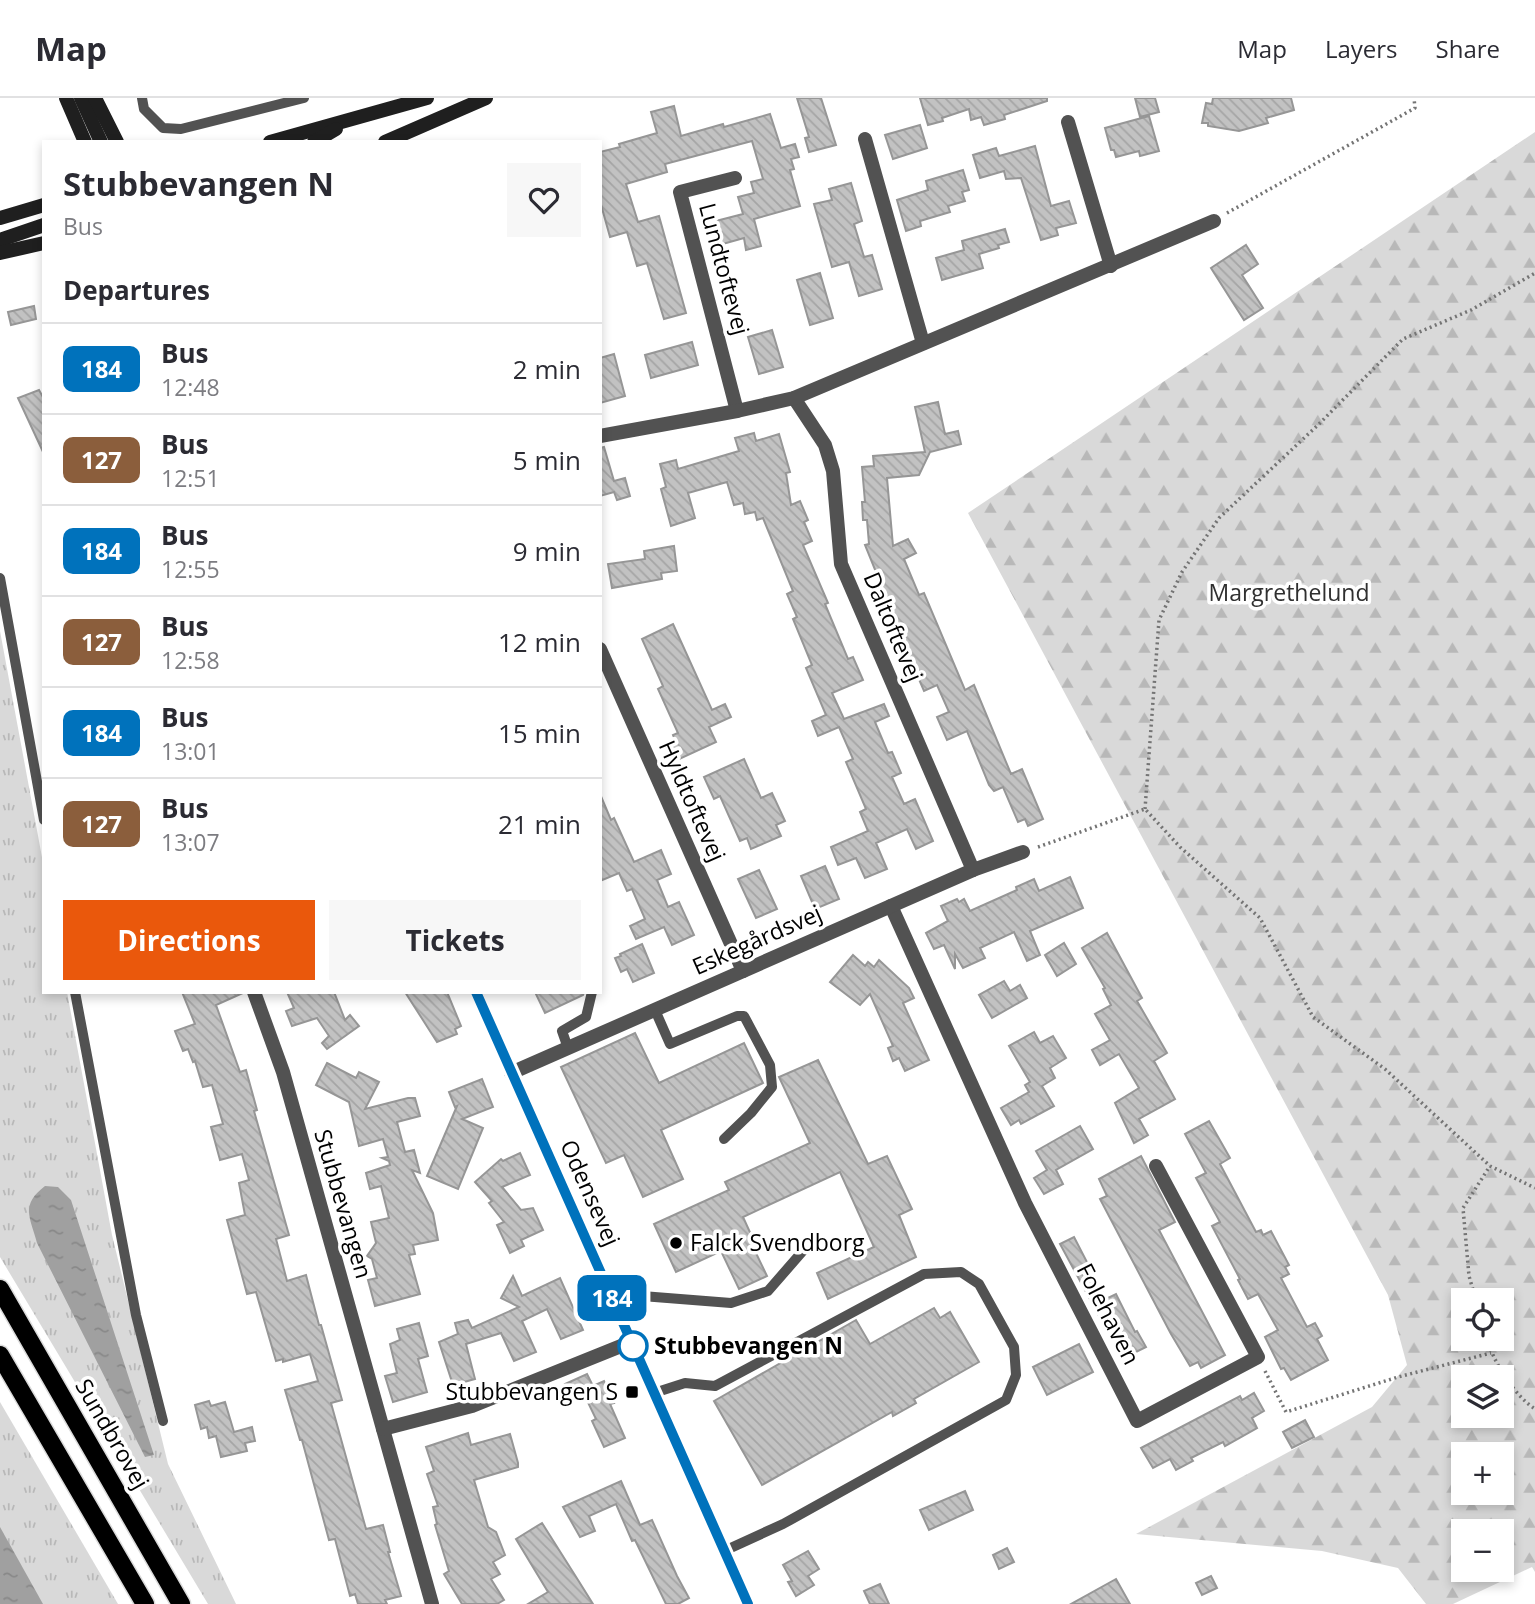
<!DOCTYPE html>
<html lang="en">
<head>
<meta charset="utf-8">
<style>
	:root { --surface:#fff; --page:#f7f7f7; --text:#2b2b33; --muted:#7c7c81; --line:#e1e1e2; --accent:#ea580c }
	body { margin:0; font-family:"Open Sans",sans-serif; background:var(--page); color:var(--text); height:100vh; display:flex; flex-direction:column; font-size:26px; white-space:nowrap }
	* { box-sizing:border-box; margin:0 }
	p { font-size:23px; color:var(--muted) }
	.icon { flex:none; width:38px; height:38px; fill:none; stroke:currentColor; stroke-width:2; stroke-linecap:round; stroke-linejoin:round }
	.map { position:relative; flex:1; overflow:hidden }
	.sheet { position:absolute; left:42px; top:42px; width:560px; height:854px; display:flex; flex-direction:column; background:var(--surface); border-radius:0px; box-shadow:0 4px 10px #0003 }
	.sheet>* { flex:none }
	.badge { padding:0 14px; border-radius:10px; font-size:24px; line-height:46px }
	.buttons { position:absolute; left:1451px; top:1190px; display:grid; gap:14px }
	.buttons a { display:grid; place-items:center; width:63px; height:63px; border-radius:0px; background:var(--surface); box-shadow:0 4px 10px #0003; font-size:35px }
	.map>.badge { position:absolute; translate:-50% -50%; box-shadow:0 0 0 4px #fff }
	h2 { padding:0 21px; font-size:26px; line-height:63px }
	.round { display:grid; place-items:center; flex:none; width:74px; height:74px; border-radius:0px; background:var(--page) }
	.summary { display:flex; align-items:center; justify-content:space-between; height:119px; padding:0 21px }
	h1 { font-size:33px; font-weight:700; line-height:52px }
	.button { display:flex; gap:14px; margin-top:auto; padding:14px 21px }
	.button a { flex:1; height:80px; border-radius:0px; background:var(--accent); color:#fff; font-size:28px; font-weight:700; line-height:80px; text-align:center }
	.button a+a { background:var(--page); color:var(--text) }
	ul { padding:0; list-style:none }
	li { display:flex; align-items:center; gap:21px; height:91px; padding:0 21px; border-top:2px solid var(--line) }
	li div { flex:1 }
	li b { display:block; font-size:26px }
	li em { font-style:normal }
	li .badge { min-width:77px; font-weight:700; text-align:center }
	header { display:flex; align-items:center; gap:42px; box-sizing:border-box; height:98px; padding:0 35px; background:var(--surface); border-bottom:2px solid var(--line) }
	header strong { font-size:33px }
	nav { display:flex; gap:38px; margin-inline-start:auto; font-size:24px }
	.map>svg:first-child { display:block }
	.grass { fill:url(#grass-tufts) }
	.forest { fill:url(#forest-firs); fill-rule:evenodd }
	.water { fill:url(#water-ripples) }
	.building { fill:url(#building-back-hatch); stroke:#969696; stroke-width:2 }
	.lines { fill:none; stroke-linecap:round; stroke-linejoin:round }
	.primary-casing { stroke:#dbdbdb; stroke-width:21 }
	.path { stroke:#747474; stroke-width:3.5; stroke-dasharray:2 3.5; stroke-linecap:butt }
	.lane { stroke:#525252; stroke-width:10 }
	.street { stroke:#525252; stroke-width:14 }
	.secondary { stroke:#1f1f1f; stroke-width:14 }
	.primary { stroke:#000; stroke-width:18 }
	.line-casing { stroke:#fff; stroke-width:16 }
	.line { stroke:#0072bc; stroke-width:10 }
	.poi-dot { fill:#000; stroke:#fff; stroke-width:2.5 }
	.stop-dot { fill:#fff; stroke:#0072bc; stroke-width:3.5 }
	.labels { text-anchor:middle; stroke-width:7; stroke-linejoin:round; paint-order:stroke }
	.street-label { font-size:23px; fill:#000; stroke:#fff }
	.park-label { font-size:23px; fill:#303030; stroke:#fff }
	.poi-label { font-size:23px; fill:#000; stroke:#fff; text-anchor:start }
	.stop-label { font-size:23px; font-weight:bold; fill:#000; stroke:#fff; text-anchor:start }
</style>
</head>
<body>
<header>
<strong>Map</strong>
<nav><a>Map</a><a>Layers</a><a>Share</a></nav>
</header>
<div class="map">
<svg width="1535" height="1506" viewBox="0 0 1535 1506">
	<defs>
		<pattern id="grass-tufts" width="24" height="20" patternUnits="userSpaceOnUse" patternTransform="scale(1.75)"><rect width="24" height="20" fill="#d9d9d9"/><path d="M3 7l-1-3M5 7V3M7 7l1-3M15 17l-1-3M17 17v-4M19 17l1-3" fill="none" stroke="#b8b8b8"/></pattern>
		<pattern id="forest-firs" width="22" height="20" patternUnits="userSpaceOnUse" patternTransform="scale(1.75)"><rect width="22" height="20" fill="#d9d9d9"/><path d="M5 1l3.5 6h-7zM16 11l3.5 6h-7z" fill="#b8b8b8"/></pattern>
		<pattern id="water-ripples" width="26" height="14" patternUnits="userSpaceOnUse" patternTransform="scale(1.75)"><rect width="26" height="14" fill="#a0a0a0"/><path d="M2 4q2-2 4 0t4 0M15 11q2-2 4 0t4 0" fill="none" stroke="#888"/></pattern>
		<pattern id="building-back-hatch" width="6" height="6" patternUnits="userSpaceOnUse" patternTransform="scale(1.75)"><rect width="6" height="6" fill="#c2c2c2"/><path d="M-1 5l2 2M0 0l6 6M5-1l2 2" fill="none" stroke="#a5a5a5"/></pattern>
	</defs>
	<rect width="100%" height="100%" fill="#fff"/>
	<g class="grass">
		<polygon points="0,533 44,770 44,894 67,894 112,1137 168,1366 236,1506 208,1506 0,1159"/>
		<polygon points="0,1304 118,1506 0,1506"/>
	</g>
	<path class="forest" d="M1535,34V1474L1532,1469L1453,1506H1426L1398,1470L1322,1453L1136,1436L1372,1309L1407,1267L1388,1197L968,415ZM1463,1202H1502V1241H1463ZM1463,1279H1502V1318H1463ZM1463,1356H1502V1395H1463ZM1463,1433H1502V1472H1463Z"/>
	<g class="water">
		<path d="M45,1088L58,1089L71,1102L154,1357L145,1359L37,1145C30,1119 20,1107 45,1088Z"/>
		<polygon points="0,1429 43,1506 0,1506"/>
	</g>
	<g class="building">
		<polygon points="797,0 821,0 836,47 809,54 805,40 809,39"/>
		<polygon points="920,0 1047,0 1047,3 1004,17 1005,21 984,27 981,19 971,22 969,11 942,20 943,23 928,27"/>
		<polygon points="1135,0 1155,0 1159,14 1140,19"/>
		<polygon points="1213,0 1291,0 1294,12 1266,20 1268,25 1239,33 1208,28 1208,25 1202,25 1206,5 1212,6"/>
		<polygon points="674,8 681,38 723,26 724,29 770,16 781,50 795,46 799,59 791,61 794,71 790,72 800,108 754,121 761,148 746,152 744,140 719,147 712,124 743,116 738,99 754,95 751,84 763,81 752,43 665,66 667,74 626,86 638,124 659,118 686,215 664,221 647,165 637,168 627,134 610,139 600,103 600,54 620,49 619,46 657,35 651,14"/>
		<polygon points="1149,18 1159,53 1140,58 1139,53 1116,59 1114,52 1111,52 1105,30"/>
		<polygon points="920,27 927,50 893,61 885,37"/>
		<polygon points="1035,48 1051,108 1069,103 1076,125 1056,130 1058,137 1041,142 1021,80 1006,81 1004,73 980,80 973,57 996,50 999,58"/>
		<polygon points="963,72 969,92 962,94 965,103 948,108 950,114 920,123 921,128 906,133 897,102 928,92 926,83"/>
		<polygon points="851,85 862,123 854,126 864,159 872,157 882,191 859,198 849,164 832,169 814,106 832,102 829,91"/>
		<polygon points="1005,131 1009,144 998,147 999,150 979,156 983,170 942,182 936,160 964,152 962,143"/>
		<polygon points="1246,147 1258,166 1242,177 1263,210 1244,222 1211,170"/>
		<polygon points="820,175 833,220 810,227 797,182"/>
		<polygon points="34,208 36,221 11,227 8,214"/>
		<polygon points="772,232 783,269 759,276 748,239"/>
		<polygon points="692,244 698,267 651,280 645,257"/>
		<polygon points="614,256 625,298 600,305 600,260"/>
		<polygon points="39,292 44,301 44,356 18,300"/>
		<polygon points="938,304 945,336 958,333 961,346 930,354 919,377 887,380 893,448 908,441 916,455 904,461 919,497 924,495 965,592 974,587 1011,676 1022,671 1043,721 1028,728 1025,721 1018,724 1003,689 994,693 989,687 967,633 947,642 937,619 949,614 937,587 924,593 891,517 893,516 865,447 869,446 867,422 863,422 862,404 865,404 862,369 874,368 873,358 925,354 915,309"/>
		<polygon points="754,335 756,343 779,336 790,374 786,375 791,407 800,403 808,422 804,424 812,443 803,447 828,505 825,506 848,561 853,559 863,582 832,595 844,621 884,606 889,618 875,624 888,655 892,654 901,675 892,679 904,706 915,701 933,743 916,751 907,731 876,745 887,771 865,780 856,760 838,767 831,749 868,733 860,714 866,711 846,664 853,661 839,629 818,638 812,623 826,617 806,570 812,567 793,521 797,519 787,496 793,493 763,420 757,422 755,414 745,416 743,405 734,407 727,384 688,395 695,420 671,428 661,391 666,389 660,366 676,362 678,371 739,353 735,340"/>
		<polygon points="604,349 614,383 625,380 630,398 617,402 614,394 600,398 600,350"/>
		<polygon points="674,448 677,473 661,475 662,481 612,490 608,466 645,461 644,453"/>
		<polygon points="673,526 712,612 725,606 731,619 709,629 716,644 675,663 667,646 675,642 673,637 678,635 658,591 663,588 642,541"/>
		<polygon points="744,661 761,700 772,695 785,723 776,727 781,738 751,751 747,740 740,743 720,698 714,701 704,679"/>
		<polygon points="600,696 611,722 614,720 634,764 661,752 671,776 657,782 668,809 679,804 694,837 672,847 664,829 636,841 630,828 645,821 632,791 627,793 619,775 600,783"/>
		<polygon points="825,768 839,801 815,811 801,778"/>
		<polygon points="759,772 777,811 756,820 738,781"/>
		<polygon points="1070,779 1083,810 1030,833 1040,857 1027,863 1014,834 980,850 985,860 963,870 955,856 955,871 944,847 934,851 926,835 948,823 941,808 957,801 959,804 964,801 970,813 1017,792 1016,789 1034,781 1039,793"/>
		<polygon points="1107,835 1142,900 1137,903 1167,955 1154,963 1175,1001 1139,1021 1148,1037 1134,1045 1115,1005 1139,990 1119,956 1100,967 1092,952 1110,942 1095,916 1111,907 1103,891 1105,890 1082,850"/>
		<polygon points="1064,845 1076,866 1057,878 1045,857"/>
		<polygon points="642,846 654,875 633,884 627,871 621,874 615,860 621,858 620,856"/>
		<polygon points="853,857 865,868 868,864 874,869 879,862 909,890 914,900 903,905 929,962 905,973 899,960 893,963 888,950 893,948 870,896 860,907 830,884"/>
		<polygon points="1004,883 1010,893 1020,887 1027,900 992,920 979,897"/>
		<polygon points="182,894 245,894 216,907 240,974 246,972 257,1012 254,1013 289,1137 276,1141 287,1183 306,1177 319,1227 321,1227 342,1302 331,1305 366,1431 383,1427 390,1454 388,1454 401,1498 385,1502 387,1506 358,1506 355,1496 350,1498 335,1441 329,1442 302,1342 300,1342 285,1292 318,1283 310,1256 283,1264 283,1261 276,1263 256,1194 247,1196 227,1122 245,1117 239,1085 249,1082 242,1056 220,1062 211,1029 223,1026 212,987 203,989 195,963 193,964 188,951 183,953 175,933 195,926"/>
		<polygon points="287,894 334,894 345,922 350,917 359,928 327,951 322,945 329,938 317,920 292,928 286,913 294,910"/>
		<polygon points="405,894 447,894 461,928 455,931 457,936 437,944"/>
		<polygon points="535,894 584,894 583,897 545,915"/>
		<polygon points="1034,934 1040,945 1053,938 1066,960 1050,970 1055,980 1042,988 1054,1008 1021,1026 1019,1022 1011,1027 1001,1010 1029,994 1025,987 1030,984 1009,948"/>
		<polygon points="635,935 659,985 744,945 763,985 661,1032 683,1081 643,1099 624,1057 606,1065 561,969"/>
		<polygon points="818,962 868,1066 887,1058 912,1111 899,1117 916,1159 828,1201 817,1175 874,1149 840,1074 743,1119 758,1152 755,1153 767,1178 739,1191 721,1153 676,1174 654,1126 729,1092 725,1084 810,1045 779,979"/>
		<polygon points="327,965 356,980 359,974 379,984 365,1011 408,1000 415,1000 420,1018 397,1024 405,1054 414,1052 420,1075 412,1072 433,1115 438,1142 413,1147 415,1156 409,1157 420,1196 375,1208 368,1182 377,1180 372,1161 367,1158 376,1145 371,1124 389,1120 381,1088 370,1091 366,1075 390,1067 389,1063 382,1060 388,1059 383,1041 359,1048 349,1004 316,987"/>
		<polygon points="482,981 493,1009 462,1021 483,1030 458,1091 427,1078 457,1008 455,1009 449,994"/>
		<polygon points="1209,1023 1230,1060 1220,1066 1256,1134 1261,1132 1263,1137 1271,1133 1289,1167 1285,1169 1289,1176 1281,1180 1307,1229 1315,1225 1322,1238 1317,1241 1328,1262 1291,1282 1284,1270 1281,1271 1265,1239 1278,1232 1258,1196 1248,1201 1238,1182 1240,1181 1212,1128 1220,1124 1196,1080 1206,1075 1185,1036"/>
		<polygon points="1080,1028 1093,1051 1056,1072 1063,1086 1044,1096 1034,1080 1047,1072 1036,1053"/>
		<polygon points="520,1055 530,1077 502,1089 521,1112 533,1110 543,1132 521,1142 524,1148 510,1155 497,1127 504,1124 489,1105 492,1103 475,1084 501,1061 503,1063"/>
		<polygon points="1141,1058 1175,1124 1159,1132 1225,1257 1201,1270 1198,1264 1190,1268 1171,1236 1100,1101 1107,1098 1099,1081"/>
		<polygon points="1074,1139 1106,1201 1116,1196 1135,1234 1137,1233 1146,1249 1132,1256 1112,1223 1104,1227 1060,1146"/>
		<polygon points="513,1178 522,1198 560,1180 583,1232 561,1241 547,1211 522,1223 536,1254 514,1263 501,1235 466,1246 475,1281 453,1287 439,1244 458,1236 455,1225 468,1222 472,1230 519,1209 501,1200"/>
		<polygon points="934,1210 940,1220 950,1214 979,1264 914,1301 916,1305 893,1318 892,1314 762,1387 714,1303 856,1222 870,1246"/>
		<polygon points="419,1225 428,1258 418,1261 427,1294 393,1304 385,1278 397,1275 390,1246 400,1242 397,1231"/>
		<polygon points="1079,1246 1093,1274 1047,1297 1033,1269"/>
		<polygon points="587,1276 593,1288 604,1283 614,1305 610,1306 625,1340 604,1349 592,1323 596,1321 583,1294 571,1299 565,1286"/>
		<polygon points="1254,1295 1264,1313 1252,1320 1257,1330 1225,1348 1223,1344 1191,1360 1193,1363 1176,1372 1170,1361 1153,1370 1141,1350 1240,1298 1242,1302"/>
		<polygon points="209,1303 211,1308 225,1304 234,1334 252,1329 255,1343 245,1345 247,1353 221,1359 216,1338 209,1340 207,1329 201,1331 195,1307"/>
		<polygon points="1305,1322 1314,1339 1292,1350 1283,1334"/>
		<polygon points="468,1335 471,1347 510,1336 518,1365 518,1369 474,1382 488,1429 496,1434 505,1457 493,1464 500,1476 491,1481 504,1502 497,1506 462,1506 444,1476 449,1473 435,1427 437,1426 433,1409 438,1408 427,1376 434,1373 426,1349"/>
		<polygon points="621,1383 640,1427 652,1422 677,1478 689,1500 678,1506 666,1506 635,1442 632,1443 616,1406 589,1418 595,1433 580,1439 563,1409"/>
		<polygon points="965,1393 973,1412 929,1432 920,1412"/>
		<polygon points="542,1425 578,1482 593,1506 528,1506 548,1494 516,1441"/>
		<polygon points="1007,1450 1014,1464 999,1471 993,1457"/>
		<polygon points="808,1453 819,1471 808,1478 814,1487 796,1498 788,1484 792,1483 783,1467"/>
		<polygon points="1211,1478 1217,1490 1202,1497 1196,1485"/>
		<polygon points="1116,1481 1130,1506 1071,1506"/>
		<polygon points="880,1486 889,1506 870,1506 864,1493"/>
	</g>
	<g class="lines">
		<defs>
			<g id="primary">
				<polyline points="0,1191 181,1506"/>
				<polyline points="0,1257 145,1506"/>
			</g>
		</defs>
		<use href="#primary" class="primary-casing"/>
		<g class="path">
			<polyline points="1227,115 1415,10 1414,0"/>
			<polyline points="1145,711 1159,522 1182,474 1219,420 1319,326 1403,241 1471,212 1535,175"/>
			<polyline points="1038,749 1145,711 1180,749 1260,820 1313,919 1385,971 1490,1068 1535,1090"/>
			<polyline points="1476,1202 1469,1178 1463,1110 1490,1068"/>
			<path d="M1487,1241C1494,1265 1514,1297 1535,1311"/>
			<polyline points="1265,1273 1286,1314 1398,1279 1491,1255"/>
		</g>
		<g class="lane">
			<polyline points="142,0 144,11 163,30 181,31 304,0"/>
			<polyline points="0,480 44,722"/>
			<polyline points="75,894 136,1217 163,1323"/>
			<polyline points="655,912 670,946 737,918 744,918 770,967 772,989 751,1015 724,1041"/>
			<polyline points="568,950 562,933 586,919 592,894"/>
			<polyline points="616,1208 642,1198 731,1205 768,1193 815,1139"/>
			<polyline points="654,1295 685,1285 715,1288 924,1176 961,1174 979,1186 1014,1249 1016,1277 1006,1302 783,1426 724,1453"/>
		</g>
		<g class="street">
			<polyline points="1068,24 1111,168"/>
			<polyline points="865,41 923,245"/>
			<polyline points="735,80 680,94 737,313"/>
			<polyline points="794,300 825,347 833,373 841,466 973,772"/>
			<polyline points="600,338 737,313 794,300 1214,123"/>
			<polyline points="600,551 743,873"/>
			<polyline points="891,808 1025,1105 1137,1323 1258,1259 1156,1068"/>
			<polyline points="254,894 283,974 432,1506"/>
			<polyline points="511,975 973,772 1023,754"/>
			<polyline points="383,1331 472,1308 631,1244"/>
		</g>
		<g class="secondary">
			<polyline points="66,0 85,44"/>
			<polyline points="81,0 101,44"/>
			<polyline points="95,0 117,44"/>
			<polyline points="270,44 427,0"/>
			<polyline points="314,44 336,31"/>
			<polyline points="385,44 486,0"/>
			<polyline points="0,120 44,107"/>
			<polyline points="0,142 44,127"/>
			<polyline points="0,155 44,145"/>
			<polyline points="476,894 748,1506"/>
		</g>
		<use href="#primary" class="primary"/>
	</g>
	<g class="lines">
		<defs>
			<polyline id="line" points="476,894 748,1506"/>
		</defs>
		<use href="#line" class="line-casing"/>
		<use href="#line" class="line"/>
	</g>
	<g class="poi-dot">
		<circle cx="676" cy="1145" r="7"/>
		<rect x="625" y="1287" width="14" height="14" rx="3.5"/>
	</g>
	<circle class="stop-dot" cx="633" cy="1248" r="14"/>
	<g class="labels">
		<g class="street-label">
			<text transform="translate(724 171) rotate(75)" y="8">Lundtoftevej</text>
			<text transform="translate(893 529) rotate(67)" y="8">Daltoftevej</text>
			<text transform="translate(692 703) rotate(66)" y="8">Hyldtoftevej</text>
			<text transform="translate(757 842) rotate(-24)" y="8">Eskegårdsvej</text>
			<text transform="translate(590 1095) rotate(66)" y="8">Odensevej</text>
			<text transform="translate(343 1106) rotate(74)" y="8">Stubbevangen</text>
			<text transform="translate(1108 1216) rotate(63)" y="8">Folehaven</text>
			<text transform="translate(112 1336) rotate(60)" y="8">Sundbrovej</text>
		</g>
		<g class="park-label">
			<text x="1289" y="503">Margrethelund</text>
		</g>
		<g class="poi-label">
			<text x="690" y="1153">Falck Svendborg</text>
			<text x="618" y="1302" text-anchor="end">Stubbevangen S</text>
		</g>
		<g class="stop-label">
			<text x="654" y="1256">Stubbevangen N</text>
		</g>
	</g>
</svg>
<div class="buttons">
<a><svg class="icon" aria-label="locate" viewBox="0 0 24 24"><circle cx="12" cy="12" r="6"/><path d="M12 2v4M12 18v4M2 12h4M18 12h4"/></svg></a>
<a><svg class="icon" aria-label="layers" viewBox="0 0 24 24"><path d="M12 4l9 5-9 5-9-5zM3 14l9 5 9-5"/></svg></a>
<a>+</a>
<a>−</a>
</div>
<b class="badge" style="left:612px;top:1200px;background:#0072bc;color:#fff">184</b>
<section class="sheet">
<div class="summary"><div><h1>Stubbevangen N</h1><p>Bus</p></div><a class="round"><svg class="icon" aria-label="heart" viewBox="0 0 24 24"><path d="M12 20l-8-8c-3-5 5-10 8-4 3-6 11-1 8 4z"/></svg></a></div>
<h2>Departures</h2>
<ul>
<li><span class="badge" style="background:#0072bc;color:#fff">184</span><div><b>Bus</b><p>12:48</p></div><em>2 min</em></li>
<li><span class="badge" style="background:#8b5e3c;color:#fff">127</span><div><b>Bus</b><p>12:51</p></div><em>5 min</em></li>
<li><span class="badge" style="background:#0072bc;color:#fff">184</span><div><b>Bus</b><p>12:55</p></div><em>9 min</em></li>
<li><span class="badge" style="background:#8b5e3c;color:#fff">127</span><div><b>Bus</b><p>12:58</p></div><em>12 min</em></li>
<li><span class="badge" style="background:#0072bc;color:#fff">184</span><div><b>Bus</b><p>13:01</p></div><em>15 min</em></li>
<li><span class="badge" style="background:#8b5e3c;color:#fff">127</span><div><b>Bus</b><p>13:07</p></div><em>21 min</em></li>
</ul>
<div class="button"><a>Directions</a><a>Tickets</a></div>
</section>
</div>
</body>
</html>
